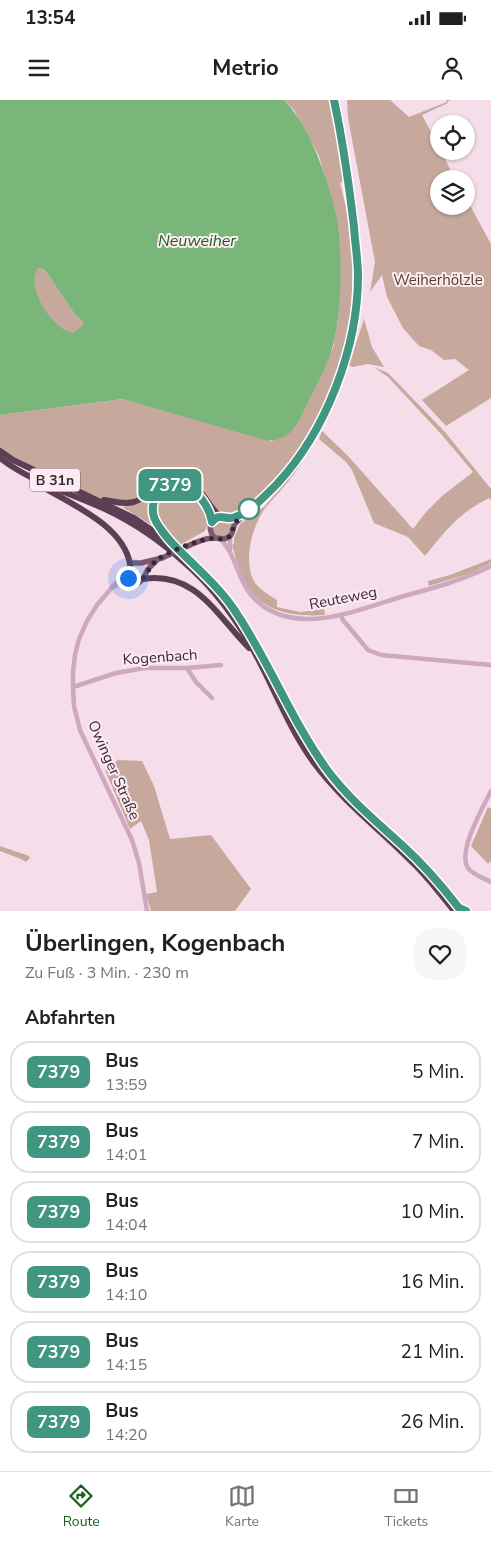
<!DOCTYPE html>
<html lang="de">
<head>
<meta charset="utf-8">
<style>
	:root { --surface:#fff; --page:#f6f6f6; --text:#202124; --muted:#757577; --line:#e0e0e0; --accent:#1a601c }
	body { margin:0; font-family:"Nunito Sans",sans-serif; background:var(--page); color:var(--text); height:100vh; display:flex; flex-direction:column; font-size:19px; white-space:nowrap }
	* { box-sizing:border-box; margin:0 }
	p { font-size:16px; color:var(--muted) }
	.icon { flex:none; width:28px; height:28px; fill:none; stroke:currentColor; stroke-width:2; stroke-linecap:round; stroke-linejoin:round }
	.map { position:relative; height:811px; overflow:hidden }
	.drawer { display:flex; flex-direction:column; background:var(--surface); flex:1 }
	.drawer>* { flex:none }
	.badge { padding:0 10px; border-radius:8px; font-size:18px; line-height:32px }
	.controls { position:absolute; left:430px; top:15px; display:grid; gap:10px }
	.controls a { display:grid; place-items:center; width:45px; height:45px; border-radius:50%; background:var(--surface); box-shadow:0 1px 4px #0004; font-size:25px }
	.you { position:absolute; width:25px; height:25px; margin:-12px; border:4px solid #fff; border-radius:50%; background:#1a73e8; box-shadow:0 0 0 8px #1a73e833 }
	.map>.badge { position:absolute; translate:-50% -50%; box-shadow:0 0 0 2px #fff }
	h2 { padding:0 25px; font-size:19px; line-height:45px }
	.round { display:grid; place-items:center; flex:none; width:52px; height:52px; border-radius:20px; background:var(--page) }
	.head { display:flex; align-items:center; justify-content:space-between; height:85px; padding:0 25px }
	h1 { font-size:24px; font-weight:700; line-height:38px }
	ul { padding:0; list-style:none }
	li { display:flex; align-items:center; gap:15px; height:62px; margin:0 10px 8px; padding:0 15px; border:2px solid var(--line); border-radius:20px }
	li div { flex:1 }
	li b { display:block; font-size:19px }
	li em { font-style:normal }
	li .badge { min-width:55px; font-weight:700; text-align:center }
	.status { display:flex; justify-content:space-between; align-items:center; height:35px; padding:0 25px; background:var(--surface); direction:ltr }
	.status svg { height:14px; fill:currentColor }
	header { display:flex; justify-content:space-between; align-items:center; height:65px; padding:0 25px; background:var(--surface); font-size:22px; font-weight:700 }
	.dock { display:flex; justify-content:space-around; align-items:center; height:70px; border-top:1px solid var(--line); background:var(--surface); font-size:14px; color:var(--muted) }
	.dock a { display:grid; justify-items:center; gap:2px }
	.dock .current { color:var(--accent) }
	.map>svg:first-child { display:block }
	.green { fill:#c6a99c }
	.water { fill:#7ab57a; fill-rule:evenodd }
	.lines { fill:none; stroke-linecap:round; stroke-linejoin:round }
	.minor { stroke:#cea8be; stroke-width:4.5 }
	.major { stroke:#7e5973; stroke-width:5.5 }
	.highway { stroke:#5c3f54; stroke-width:6 }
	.major-bridge { stroke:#7e5973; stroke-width:5.5 }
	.line-casing { stroke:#fff; stroke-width:11 }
	.line { stroke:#419682; stroke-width:8 }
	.walk { stroke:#3b2936; stroke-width:5; stroke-dasharray:0 9 }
	.stop-dot { fill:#fff; stroke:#419682; stroke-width:2.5 }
	.labels { text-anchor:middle; stroke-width:4; stroke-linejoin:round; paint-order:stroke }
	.shield { fill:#fcebf3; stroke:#75636f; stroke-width:1 }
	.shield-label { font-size:14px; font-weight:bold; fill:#3b2936 }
	.park-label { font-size:15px; fill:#5b3a2a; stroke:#fcebf3 }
	.street-label { font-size:15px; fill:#3b2936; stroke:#fcebf3 }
	.water-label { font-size:16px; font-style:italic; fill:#1a601c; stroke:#fcebf3 }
</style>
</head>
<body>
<div class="status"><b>13:54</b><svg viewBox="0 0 49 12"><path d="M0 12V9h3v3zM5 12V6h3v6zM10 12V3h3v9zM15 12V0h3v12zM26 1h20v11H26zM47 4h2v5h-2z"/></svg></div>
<header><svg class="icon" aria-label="menu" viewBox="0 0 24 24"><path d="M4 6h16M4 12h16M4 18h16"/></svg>Metrio<svg class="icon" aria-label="person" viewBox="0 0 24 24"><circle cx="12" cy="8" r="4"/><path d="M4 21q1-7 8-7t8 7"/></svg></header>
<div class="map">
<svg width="491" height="811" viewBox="0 0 491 811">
	<rect width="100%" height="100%" fill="#f5dee9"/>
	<g class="green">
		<polygon points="284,0 330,0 344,76 344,81 340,83 350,123 353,154 351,222 342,258 323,307 296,354 292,358 290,363 261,394 229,419 233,424 228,438 212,435 212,422 201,392 178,380 133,403 98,399 0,351 0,315 124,299 272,341 299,320 333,248 338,219 340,171 338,123 319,56 294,10"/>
		<polygon points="347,0 390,0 409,17 447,2 446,0 451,0 447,2 448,3 422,15 439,47 439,51 441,51 455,79 439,79 439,106 466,106 466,98 491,144 491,298 446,326 422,300 469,270 455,259 444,260 431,250 419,246 403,228 387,197 382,175 370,192 375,162 348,18"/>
		<path d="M38,168L45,170L76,216L83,221V225L73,233C52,229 24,188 38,168Z"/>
		<polygon points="364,219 372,247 384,267 368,264 352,267 349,265"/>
		<path d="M374,267L388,273L445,332L491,389V400L489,398C459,413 446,430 425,456L408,437L374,423L352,370L346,362L319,339L322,331L348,356L413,429L426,412L442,396L473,372L442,335L388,277Z"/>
		<path d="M302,362C292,379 279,392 266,407C253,424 244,456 252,477C256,488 268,494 277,500V507L300,512L324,509L325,515C295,517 264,513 247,486C240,474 236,459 232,445L234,444V438L240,424L264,407Z"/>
		<path d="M175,388L189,390L198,398L209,416V421L205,431L180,445C168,433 151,421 158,402C160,394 167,390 175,388Z"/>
		<polygon points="155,395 151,417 155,427 122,407 137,404"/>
		<polygon points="491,459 491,463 471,473 429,486 428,481 450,475"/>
		<polygon points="118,660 142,661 154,686 170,739 211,735 251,789 235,811 151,811 146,794 157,792 149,740 141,721 130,729 105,670"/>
		<polygon points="488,707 491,709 491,761 488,764 471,746"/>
		<polygon points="0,746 29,756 30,758 26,762 21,759 0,751"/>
	</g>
	<path class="water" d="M0,0H284C309,26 323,67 333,102C334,109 337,117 338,124C342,159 342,211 333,245C329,263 315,287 307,304C298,323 290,343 265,340L123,299L0,315ZM38,168L45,170L76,216L83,221V225L73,233C52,229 25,188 38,168Z"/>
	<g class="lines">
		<g class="minor">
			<path d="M222,440C224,444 228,448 230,452C239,470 242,488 258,502C298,537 360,509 404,496C434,488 463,480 491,466"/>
			<polyline points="230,450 230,436"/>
			<polyline points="126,471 97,505 87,521 79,539 75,555 73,572 73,587 74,606 80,630 132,740 139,763 147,811"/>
			<polyline points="113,487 130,479"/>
			<polyline points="341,515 343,520 368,550 381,555 491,565"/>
			<polyline points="187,568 196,582 212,598"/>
			<polyline points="73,587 116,573 145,568 187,568 221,565"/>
			<path d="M491,691C483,707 457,752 468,768C473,775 484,778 491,782"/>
		</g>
		<g class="major">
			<path d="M215,438C208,431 208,418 220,416C225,416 228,419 232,418C236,416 240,414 244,412"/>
			<path d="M190,445C197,442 203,439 211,438C218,437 225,442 231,435C233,432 233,427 235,424C258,398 285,378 304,349C337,300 358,236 358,177C358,160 355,144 354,128C349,85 343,42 334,0"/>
			<path d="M158,459C155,462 152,465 149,468C143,476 142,490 128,478L126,471L132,463H141L162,458"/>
		</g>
		<g class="highway">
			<polyline points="0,351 13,360 134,418 172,444 188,457 224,494 237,514 263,558 301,631 335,680 351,698 422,764 462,811"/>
			<path d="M0,358C31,382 70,393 105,409C135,423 162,442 186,464C209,484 228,508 244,534C270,576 285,623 314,663C344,703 381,730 415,765C429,779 442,796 454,811"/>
			<path d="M41,386C72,405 123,425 130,464"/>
			<path d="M165,388C139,408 158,423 170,440"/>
			<polyline points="198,394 211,414 212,422"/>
			<path d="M104,400C114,401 123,405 134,402C154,396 169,370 193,385C205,393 209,408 220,416"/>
			<path d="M143,479C196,471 217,516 249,548"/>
		</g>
		<polyline class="major-bridge" points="162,458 190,445"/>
	</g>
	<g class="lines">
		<defs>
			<path id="line" d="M334,0C343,42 349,85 354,127C355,143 358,160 358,176C358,248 326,331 277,384C268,393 257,405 246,412C242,414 233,419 228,418C221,417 218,415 212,422C211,414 208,408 203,401C199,396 196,391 190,388C171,376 147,395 154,417C156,424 168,439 173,444C195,467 220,487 237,514C271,565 292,622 328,671C350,700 377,722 403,746C424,765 442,786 459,808L466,811"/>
		</defs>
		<use href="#line" class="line-casing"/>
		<use href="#line" class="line"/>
		<path class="walk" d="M128,478C144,491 146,467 158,459C169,452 195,441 208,439C215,437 221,441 227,438C233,435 232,430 234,425C237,419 245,412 250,408L249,409"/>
	</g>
	<circle class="stop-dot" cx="249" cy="409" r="10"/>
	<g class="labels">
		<rect class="shield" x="30" y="368.5" width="50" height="23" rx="4"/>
		<g class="shield-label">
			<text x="55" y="385">B 31n</text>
		</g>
		<g class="park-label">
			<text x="438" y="185">Weiherhölzle</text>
		</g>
		<g class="street-label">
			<text transform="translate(343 498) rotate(-11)" y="5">Reuteweg</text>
			<text transform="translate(160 557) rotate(-4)" y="5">Kogenbach</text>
			<text transform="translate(114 670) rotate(66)" y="5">Owinger Straße</text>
		</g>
		<g class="water-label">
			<text x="197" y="146">Neuweiher</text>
		</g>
	</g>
</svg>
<div class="controls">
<a><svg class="icon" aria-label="locate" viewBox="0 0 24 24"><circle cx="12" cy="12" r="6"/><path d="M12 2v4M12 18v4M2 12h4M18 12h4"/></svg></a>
<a><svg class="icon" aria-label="layers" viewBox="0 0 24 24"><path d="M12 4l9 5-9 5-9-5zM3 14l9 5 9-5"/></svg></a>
</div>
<div class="you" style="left:128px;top:478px"></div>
<b class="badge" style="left:170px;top:385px;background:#419682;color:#fff">7379</b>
</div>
<section class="drawer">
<div class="head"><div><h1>Überlingen, Kogenbach</h1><p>Zu Fuß · 3 Min. · 230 m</p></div><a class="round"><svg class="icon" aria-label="heart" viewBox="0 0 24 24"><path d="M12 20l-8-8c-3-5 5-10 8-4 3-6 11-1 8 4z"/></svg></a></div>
<h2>Abfahrten</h2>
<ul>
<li><span class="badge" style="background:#419682;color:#fff">7379</span><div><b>Bus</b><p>13:59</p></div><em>5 Min.</em></li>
<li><span class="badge" style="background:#419682;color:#fff">7379</span><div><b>Bus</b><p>14:01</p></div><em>7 Min.</em></li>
<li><span class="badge" style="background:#419682;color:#fff">7379</span><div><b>Bus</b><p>14:04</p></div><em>10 Min.</em></li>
<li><span class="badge" style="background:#419682;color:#fff">7379</span><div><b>Bus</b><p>14:10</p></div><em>16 Min.</em></li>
<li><span class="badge" style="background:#419682;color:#fff">7379</span><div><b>Bus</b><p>14:15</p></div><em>21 Min.</em></li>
<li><span class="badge" style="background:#419682;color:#fff">7379</span><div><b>Bus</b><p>14:20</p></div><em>26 Min.</em></li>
</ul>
</section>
<nav class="dock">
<a class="current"><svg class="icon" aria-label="directions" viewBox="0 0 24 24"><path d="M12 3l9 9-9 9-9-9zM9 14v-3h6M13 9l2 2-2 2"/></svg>Route</a>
<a><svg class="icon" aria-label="map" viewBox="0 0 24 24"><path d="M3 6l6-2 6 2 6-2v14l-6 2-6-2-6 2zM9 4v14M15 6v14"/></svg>Karte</a>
<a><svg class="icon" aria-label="tickets" viewBox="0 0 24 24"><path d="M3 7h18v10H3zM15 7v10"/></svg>Tickets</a>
</nav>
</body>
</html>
